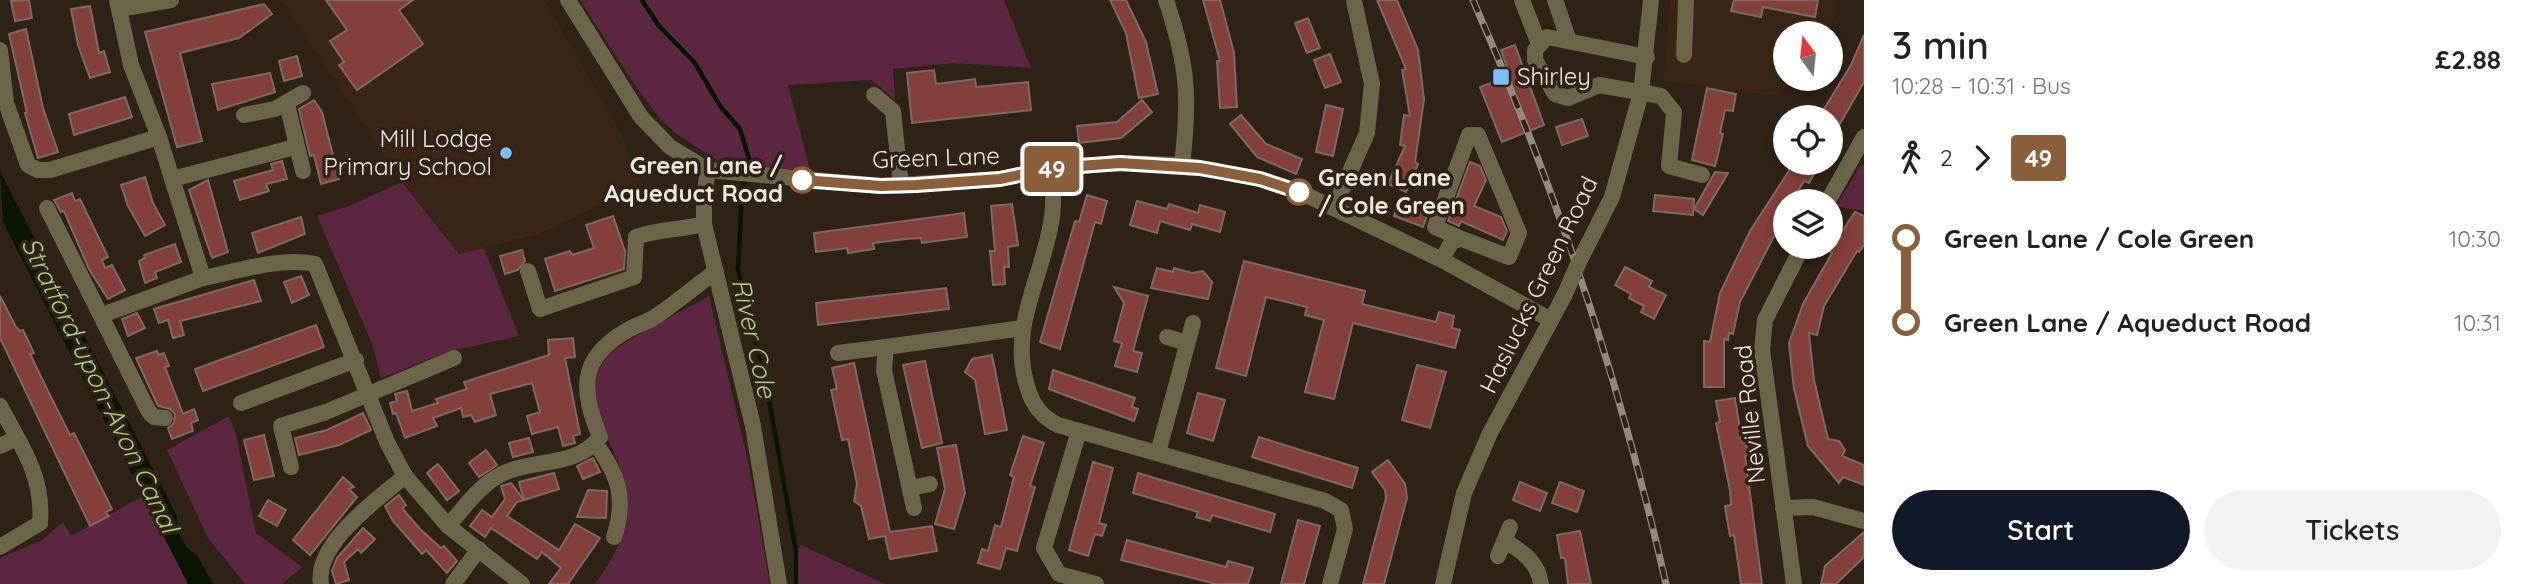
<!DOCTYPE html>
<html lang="en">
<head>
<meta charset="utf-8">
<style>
	:root { --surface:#fff; --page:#f2f2f2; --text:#202124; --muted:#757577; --accent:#111827 }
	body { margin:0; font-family:Quicksand,sans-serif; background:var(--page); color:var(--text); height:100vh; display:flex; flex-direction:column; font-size:26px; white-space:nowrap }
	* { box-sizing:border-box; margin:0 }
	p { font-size:23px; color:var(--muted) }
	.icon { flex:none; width:38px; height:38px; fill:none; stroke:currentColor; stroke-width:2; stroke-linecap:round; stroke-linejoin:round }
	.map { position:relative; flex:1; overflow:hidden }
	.details { display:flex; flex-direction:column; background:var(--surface); width:665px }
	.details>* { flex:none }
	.badge { padding:0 14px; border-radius:5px; font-size:24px; line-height:46px }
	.needle { width:46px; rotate:345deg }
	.tools { position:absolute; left:1773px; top:21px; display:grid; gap:14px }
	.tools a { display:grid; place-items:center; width:70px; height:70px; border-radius:50%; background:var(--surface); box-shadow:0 4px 10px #0003; font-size:35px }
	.map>.badge { position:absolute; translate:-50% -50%; box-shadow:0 0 0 4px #fff }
	.legs { display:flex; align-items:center; gap:10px; height:77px; padding:0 28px; font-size:23px }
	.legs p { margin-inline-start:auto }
	.overview { display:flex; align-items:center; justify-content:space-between; height:119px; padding:0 28px }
	h1 { font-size:38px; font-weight:600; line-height:52px }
	.cta { display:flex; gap:14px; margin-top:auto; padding:14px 28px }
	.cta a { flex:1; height:80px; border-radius:42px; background:var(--accent); color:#fff; font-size:28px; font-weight:600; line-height:80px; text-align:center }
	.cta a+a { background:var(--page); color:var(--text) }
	ul { padding:0 28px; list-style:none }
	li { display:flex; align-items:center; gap:24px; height:84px; font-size:26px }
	li i { display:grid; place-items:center; width:10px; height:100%; margin:0 9px; background:currentColor }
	li i::after { content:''; width:18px; height:18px; margin:-9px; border:5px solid; border-radius:50%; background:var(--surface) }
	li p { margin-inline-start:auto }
	li:first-child i { background:linear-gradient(#0000 50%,currentColor 0) }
	li:last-child i { background:linear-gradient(currentColor 50%,#0000 0) }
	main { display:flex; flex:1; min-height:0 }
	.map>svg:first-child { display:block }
	.built { fill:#392616 }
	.green { fill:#5d2742 }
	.water { fill:#081600 }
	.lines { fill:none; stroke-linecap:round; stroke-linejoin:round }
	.stream { stroke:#081600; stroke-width:4.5 }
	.building { fill:#833f3a; stroke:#7f6966; stroke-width:2 }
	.minor { stroke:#6d6549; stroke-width:16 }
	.rail-casing { stroke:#93887e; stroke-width:7 }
	.rail { stroke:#2f2216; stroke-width:4.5; stroke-dasharray:13; stroke-linecap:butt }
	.minor-bridge { stroke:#6d6549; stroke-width:16 }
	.line-1-casing { stroke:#fff; stroke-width:16 }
	.line-1 { stroke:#8b5e3c; stroke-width:10 }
	.poi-dot { fill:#7cbef9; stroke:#2f2216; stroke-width:2.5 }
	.stop-1-dot { fill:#fff; stroke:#8b5e3c; stroke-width:3.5 }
	.labels { text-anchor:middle; stroke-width:7; stroke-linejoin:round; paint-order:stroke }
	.poi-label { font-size:24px; fill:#f0e7df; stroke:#2f2216; text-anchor:start }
	.street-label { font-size:24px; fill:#f0e7df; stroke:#2f2216 }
	.stop-label { font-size:24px; font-weight:bold; fill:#f0e7df; stroke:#2f2216; text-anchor:end }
	.water-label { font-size:26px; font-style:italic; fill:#a5d178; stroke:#2f2216 }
</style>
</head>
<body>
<main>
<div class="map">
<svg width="1864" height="584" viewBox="0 0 1864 584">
	<rect width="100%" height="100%" fill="#2f2216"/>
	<g class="built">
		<polygon points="281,0 544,0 616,124 643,184 542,233 460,254 402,181"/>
		<polygon points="1670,0 1836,0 1834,18 1825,33 1785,33 1785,79 1791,79 1778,96 1663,81"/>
	</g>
	<g class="green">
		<polygon points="580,0 1004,0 1031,68 953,63 893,69 895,100 872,80 788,85 810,170 758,168 718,161 677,134 661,120 632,81"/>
		<polygon points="1864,164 1864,211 1836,206 1860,166"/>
		<polygon points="402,182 459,254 484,248 519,336 447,352 381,378 372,344 317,216 349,206"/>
		<path d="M709,296L749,466L770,584H595C614,558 627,536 628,502C629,456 569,402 608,356C621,341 688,308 709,296Z"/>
		<polygon points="229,416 236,434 256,533 302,567 282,584 245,584 208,538 167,450"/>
		<polygon points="145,495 188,584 0,584 0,558 42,540 63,522 71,536"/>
		<polygon points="801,545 885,584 797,584 796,552"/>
	</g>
	<polygon class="water" points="0,171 177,516 177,530 187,548 197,555 213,584 188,584 3,222"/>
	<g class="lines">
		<polyline class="stream" points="642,0 659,26 695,63 720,106 740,129 749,159 742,193 738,269 767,388 796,552 796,584"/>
	</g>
	<g class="building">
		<polygon points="29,0 32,18 15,21 11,1"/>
		<polygon points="326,0 413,0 399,10 423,44 357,90 339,65 344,62 330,41 347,30"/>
		<polygon points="1110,0 1126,0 1146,42 1158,94 1139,98 1126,33"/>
		<polygon points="1203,0 1220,0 1234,53 1237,107 1220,108 1217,61 1220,61"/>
		<polygon points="1377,0 1397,0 1418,50 1424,99 1415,162 1418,164 1406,192 1388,184 1405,146 1400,145 1404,115 1410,116 1402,70 1406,69"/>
		<polygon points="1734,0 1818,0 1815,17 1763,7 1761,17 1731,11"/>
		<polygon points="264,4 272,14 239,38 180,53 202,141 177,147 145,32"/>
		<polygon points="90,6 99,53 104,51 110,72 90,78 78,45 71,9"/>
		<polygon points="1308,18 1320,48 1307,53 1295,23"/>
		<polygon points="26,29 43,108 58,152 38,158 25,113 27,113 9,34"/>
		<polygon points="1864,35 1864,82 1830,141 1830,117 1819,117 1851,65"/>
		<polygon points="1515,45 1544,125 1502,142 1480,87 1510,76 1501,50"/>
		<polygon points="1330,54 1341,82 1325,88 1314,60"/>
		<polygon points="297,56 302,76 284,81 279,61"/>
		<polygon points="934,70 936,84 975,79 976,87 1028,82 1031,110 912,123 907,73"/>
		<polygon points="270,73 275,92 218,110 212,84"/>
		<polygon points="1707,88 1736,94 1733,111 1725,110 1720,133 1723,134 1715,166 1692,160"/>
		<polygon points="125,97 132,117 74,135 69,114"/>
		<polygon points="314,100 322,112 339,179 321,184 314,155 310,156 299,109"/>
		<polygon points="1142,100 1152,112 1121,138 1079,143 1077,126 1117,122"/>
		<polygon points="1326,105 1343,109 1333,156 1316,152"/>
		<polygon points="1241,115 1266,144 1302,159 1296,174 1257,157 1230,124"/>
		<polygon points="1582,119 1588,136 1562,145 1556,127"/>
		<polygon points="282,161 287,179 266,184 269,191 240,200 234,181 273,170 271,164"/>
		<polygon points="1470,162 1480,166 1486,180 1474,206 1501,217 1507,231 1503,240 1461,221 1459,226 1448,221"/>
		<polygon points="1794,163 1820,163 1809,183 1804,181 1792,201 1785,201 1785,215 1740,302 1733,334 1729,333 1728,340 1724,339 1724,387 1704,387 1704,341 1710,342 1720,293 1750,231"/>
		<polygon points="1715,172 1728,173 1703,215 1694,209"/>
		<polygon points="145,177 153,203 165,225 145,236 128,206 121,185"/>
		<polygon points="208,180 228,252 212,258 189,190"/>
		<polygon points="72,193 75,201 80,199 108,257 102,260 105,268 112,265 125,290 108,299 89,269 64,211 61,212 54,200"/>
		<polygon points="1087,195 1107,201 1101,224 1095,222 1060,349 1040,342 1075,221 1079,222"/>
		<polygon points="1655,195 1694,199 1693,215 1653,211"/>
		<polygon points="1400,199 1429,210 1423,227 1394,216"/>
		<polygon points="1137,201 1167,209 1169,204 1198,213 1200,205 1225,212 1220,232 1192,224 1190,230 1160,221 1157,233 1130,225"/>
		<polygon points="1012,204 1018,245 1008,247 1009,267 1004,267 1005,284 993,285 990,251 995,251 991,206"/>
		<polygon points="1855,212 1864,216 1864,245 1859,252 1857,251 1824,306 1817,335 1809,333 1814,380 1828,439 1839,441 1845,450 1842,456 1864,465 1864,485 1843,477 1839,483 1808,446 1794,389 1789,343 1803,304 1832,253 1829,251"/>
		<polygon points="964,213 967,237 922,243 921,238 906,239 873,243 874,249 848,253 847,248 816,252 814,233"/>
		<polygon points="613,216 625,251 624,269 555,291 545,259 570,251 572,255 594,248 586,225"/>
		<polygon points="301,217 305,234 258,253 252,233"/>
		<polygon points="175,244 181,262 155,272 157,278 145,283 139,261 145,258 144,255"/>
		<polygon points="522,250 525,261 518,270 505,274 500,256"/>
		<polygon points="1244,261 1365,291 1362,304 1436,322 1439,312 1454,316 1452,328 1460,330 1455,348 1353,323 1334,399 1305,392 1324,320 1305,315 1307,307 1266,297 1246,376 1216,368"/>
		<polygon points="1625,267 1652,281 1649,287 1666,295 1654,319 1641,312 1644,306 1629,298 1631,294 1615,285"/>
		<polygon points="1157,268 1173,272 1174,268 1192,273 1203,271 1212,282 1208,299 1151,288"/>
		<polygon points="301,276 309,295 292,303 284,282"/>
		<polygon points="254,280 261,301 180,321 184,335 173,338 168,320 159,323 154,309"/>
		<polygon points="1114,287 1148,296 1133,351 1142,353 1137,372 1115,366 1122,343 1114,341 1124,303"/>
		<polygon points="946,288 949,309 818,325 816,303"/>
		<polygon points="0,296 16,327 20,331 23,330 34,353 30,354 47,389 70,435 74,433 112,509 106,512 109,516 90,526 0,338"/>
		<polygon points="137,313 145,328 128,336 122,319"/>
		<polygon points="316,325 324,347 203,391 195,369"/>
		<polygon points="573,338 575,357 565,358 580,434 573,436 575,443 563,446 558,427 532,434 527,416 540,412 532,383 490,394 496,415 475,422 471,415 463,417 461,408 433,418 437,426 405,438 396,413 393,414 390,403 397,401 395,394 407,391 412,411 438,403 436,399 467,389 464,382 549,355 548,340"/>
		<polygon points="157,351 159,355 164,353 169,366 165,367 183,414 194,409 198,420 191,423 193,431 172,439 168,428 174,423 175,414 170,409 158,406 136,358"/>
		<polygon points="992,355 1007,430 985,434 975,380 965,372 972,359"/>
		<polygon points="925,361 942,443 922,448 903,365"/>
		<polygon points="854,363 890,532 932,526 937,551 890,559 885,536 869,539 861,506 854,501 857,484 848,439 842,440 831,390 837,389 832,368"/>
		<polygon points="1417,365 1446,372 1430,428 1402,420"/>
		<polygon points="1053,370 1135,398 1132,407 1138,409 1134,421 1049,389"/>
		<polygon points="1198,393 1225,400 1213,441 1187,433"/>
		<polygon points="1735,398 1742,442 1746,442 1748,455 1745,456 1762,584 1741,584 1734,535 1730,536 1727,519 1725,506 1731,505 1730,490 1716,423 1720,422 1716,401"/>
		<polygon points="363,413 371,430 339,445 299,455 295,438 327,430"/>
		<polygon points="264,435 274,476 254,480 244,440"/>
		<polygon points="1023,436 1044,443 1030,486 1035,487 1017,551 1006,548 1000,569 978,563 982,549 988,551 995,525 1001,527 1014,477 1010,475"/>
		<polygon points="1259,437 1358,468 1352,488 1252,457"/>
		<polygon points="529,438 533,452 513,457 509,443"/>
		<polygon points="956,445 965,493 954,529 935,524 945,489 937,448"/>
		<polygon points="486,450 497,465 479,477 469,463"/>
		<polygon points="593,458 600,472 583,479 577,466"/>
		<polygon points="1388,460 1405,484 1407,498 1384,584 1363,584 1386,498 1385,490 1372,472"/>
		<polygon points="1093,462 1113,468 1099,523 1106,525 1102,536 1095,534 1088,556 1069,550"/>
		<polygon points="438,464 459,491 447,500 427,473"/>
		<polygon points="554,473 559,489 524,500 519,482"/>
		<polygon points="1138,473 1275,514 1270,532 1212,515 1210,521 1196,517 1198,512 1133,493"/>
		<polygon points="343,477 354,487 349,489 357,497 310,555 293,540"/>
		<polygon points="1520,482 1547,493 1540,511 1513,500"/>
		<polygon points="1560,482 1584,491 1577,512 1552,503"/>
		<polygon points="511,483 524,500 517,502 507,516 559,550 575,524 600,538 568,584 549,584 561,568 542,552 537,559 491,528 485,537 470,526 482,510 492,517 505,499 501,486"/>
		<polygon points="588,490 607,491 606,518 577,517"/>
		<polygon points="399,495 406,505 402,508 420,529 441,548 444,546 457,561 447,573 426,550 422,554 393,521 385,506"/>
		<polygon points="268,500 286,510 277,526 259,516"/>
		<polygon points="1298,520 1320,526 1315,544 1304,584 1281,584"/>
		<polygon points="363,528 375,539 361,553 358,549 344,562 349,580 336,584 332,571 337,558"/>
		<polygon points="1580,531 1591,584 1568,584 1565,558 1561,558 1557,535"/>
		<polygon points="1864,532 1864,557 1836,584 1821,584 1825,566"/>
		<polygon points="1127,540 1226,567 1228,561 1253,568 1248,584 1216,584 1121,560"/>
	</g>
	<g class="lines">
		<g class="minor">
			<path d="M117,0L131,65L159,137L203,278C238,271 280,257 315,264L387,442L405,476L448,526L522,584"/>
			<polyline points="568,0 641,117 670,147 708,170 881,186 1000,179 1053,168 1120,163 1182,165 1218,171 1260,179 1300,192 1442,260 1551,320"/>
			<path d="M1166,0C1188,66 1190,96 1182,165"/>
			<polyline points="1522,0 1539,44"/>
			<polyline points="1555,0 1569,41"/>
			<polyline points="119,9 171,0"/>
			<polyline points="0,50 6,103 28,165 38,170 50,170 159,137"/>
			<polyline points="1684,55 1686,0"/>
			<polyline points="1647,57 1547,37 1535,50 1535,60 1555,94 1568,98 1599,85 1661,96 1674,112 1669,166 1702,175"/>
			<polyline points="874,95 893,111 901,186"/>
			<polyline points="287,104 303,171"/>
			<polyline points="244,115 275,109 303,93"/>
			<path d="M1053,168C1053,184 1054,201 1052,217C1044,276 1007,328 1028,389C1033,406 1042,417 1058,425L1325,501L1341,510L1345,529L1330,584"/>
			<polyline points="708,170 704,197 704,224 753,426 779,584"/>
			<polyline points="172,179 295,147"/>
			<polyline points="1828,201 1864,137"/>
			<polyline points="47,208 149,412 154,417 165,418"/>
			<polyline points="1334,208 1367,133 1372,84 1354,1"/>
			<polyline points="1442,260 1452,241 1462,239 1509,257 1519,233 1478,135 1469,135 1435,227 1462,239"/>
			<polyline points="1579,262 1612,197 1641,93 1651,0"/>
			<path d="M528,271L540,309L634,277L636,237C658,229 681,230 704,224"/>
			<polyline points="102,315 203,278"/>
			<polyline points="1167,337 1187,343"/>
			<polyline points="838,353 886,347"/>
			<polyline points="241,403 356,360"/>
			<path d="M0,406C21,446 44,476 40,523L0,547"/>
			<polyline points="1079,431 1044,548 1059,574 1096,584"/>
			<path d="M595,443C618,474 627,498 614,537"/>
			<polyline points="0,446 17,438"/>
			<polyline points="1158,453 1193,323"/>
			<polyline points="291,467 281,426 326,412 454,358"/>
			<polyline points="911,488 930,484"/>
			<polyline points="914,508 884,370 886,347 1023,328"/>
			<polyline points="1783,508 1813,507 1864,521"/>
			<path d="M448,526C464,508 481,483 504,473C534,459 578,467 600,437C581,391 578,359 626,331C635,325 646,323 655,317C676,303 696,286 716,271"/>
			<path d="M1505,541C1523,552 1538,562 1541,584"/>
			<polyline points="1498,556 1510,527"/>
			<path d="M321,584C314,544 377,500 405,476"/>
			<polyline points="453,584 479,549"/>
			<polyline points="1443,584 1464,493 1490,433 1564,296"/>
			<polyline points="1794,584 1762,350 1765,320 1802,247"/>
		</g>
		<defs>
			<path id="rail" d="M1473,0C1555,186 1621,385 1666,584"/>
		</defs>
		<use href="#rail" class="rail-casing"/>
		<use href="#rail" class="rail"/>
		<polyline class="minor-bridge" points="1564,296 1579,262"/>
	</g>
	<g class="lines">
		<defs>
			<polyline id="line-1" points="802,180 881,186 916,185 1000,179 1053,168 1120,163 1200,168 1260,179 1299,192"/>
		</defs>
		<use href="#line-1" class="line-1-casing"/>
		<use href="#line-1" class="line-1"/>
	</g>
	<g class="poi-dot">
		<rect x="1492" y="68" width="18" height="18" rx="3.5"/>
		<circle cx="506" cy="153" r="7"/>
	</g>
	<g class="stop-1-dot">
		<circle cx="802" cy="180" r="12"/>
		<circle cx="1299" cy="192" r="12"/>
	</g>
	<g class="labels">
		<g class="poi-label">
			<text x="1517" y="85">Shirley</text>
			<text x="492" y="147" text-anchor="end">Mill Lodge<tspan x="492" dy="28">Primary School</tspan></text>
		</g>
		<g class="street-label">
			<text transform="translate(936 158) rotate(-2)" y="8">Green Lane</text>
			<text transform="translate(1539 285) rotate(-64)" y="8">Haslucks Green Road</text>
			<text transform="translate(1750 414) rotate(-96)" y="8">Neville Road</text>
		</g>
		<g class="stop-label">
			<text x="783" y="174">Green Lane /<tspan x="783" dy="28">Aqueduct Road</tspan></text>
			<text x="1318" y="186" text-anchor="start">Green Lane<tspan x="1318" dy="28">/ Cole Green</tspan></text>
		</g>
		<g class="water-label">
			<text transform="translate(754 338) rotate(77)" y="9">River Cole</text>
			<text transform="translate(100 385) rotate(64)" y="9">Stratford-upon-Avon Canal</text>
		</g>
	</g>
</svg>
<div class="tools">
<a><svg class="needle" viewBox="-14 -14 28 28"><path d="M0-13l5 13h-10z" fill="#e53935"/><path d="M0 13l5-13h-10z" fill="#757577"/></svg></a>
<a><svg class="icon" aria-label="locate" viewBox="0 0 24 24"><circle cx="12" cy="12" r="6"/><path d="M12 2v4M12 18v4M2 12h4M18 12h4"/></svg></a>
<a><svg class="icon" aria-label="layers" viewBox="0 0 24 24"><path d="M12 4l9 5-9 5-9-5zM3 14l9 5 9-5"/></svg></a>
</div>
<b class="badge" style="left:1052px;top:169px;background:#8b5e3c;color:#fff">49</b>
</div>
<section class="details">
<div class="overview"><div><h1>3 min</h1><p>10:28 – 10:31 · Bus</p></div><b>£2.88</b></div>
<div class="legs"><svg class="icon" aria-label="walk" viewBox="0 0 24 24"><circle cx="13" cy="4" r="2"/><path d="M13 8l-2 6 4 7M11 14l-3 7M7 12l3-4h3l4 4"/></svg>2<svg class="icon" aria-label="forward" viewBox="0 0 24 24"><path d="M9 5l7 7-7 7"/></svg><b class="badge" style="background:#8b5e3c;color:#fff">49</b></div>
<ul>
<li><i style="color:#8b5e3c"></i><b>Green Lane / Cole Green</b><p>10:30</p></li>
<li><i style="color:#8b5e3c"></i><b>Green Lane / Aqueduct Road</b><p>10:31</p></li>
</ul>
<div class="cta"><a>Start</a><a>Tickets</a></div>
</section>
</main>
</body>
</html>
